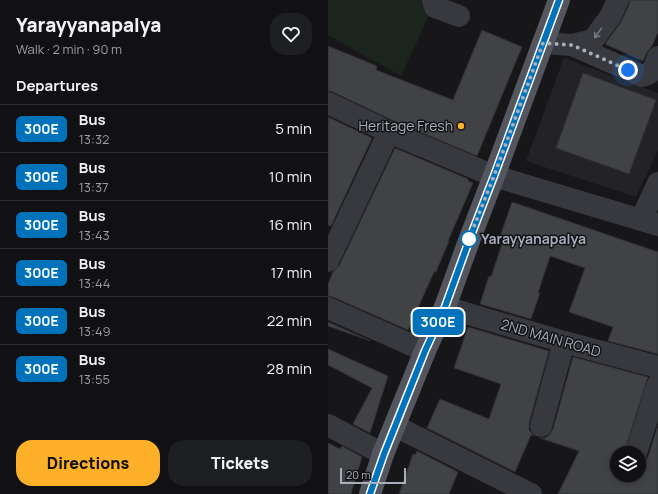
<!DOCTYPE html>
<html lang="en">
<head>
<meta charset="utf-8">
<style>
	:root { --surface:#111113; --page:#1e1f21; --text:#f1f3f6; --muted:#9c9da0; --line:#303133; --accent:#ffb029 }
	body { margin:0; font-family:Manrope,sans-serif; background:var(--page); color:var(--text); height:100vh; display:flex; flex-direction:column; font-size:15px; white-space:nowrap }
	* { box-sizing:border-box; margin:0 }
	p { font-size:13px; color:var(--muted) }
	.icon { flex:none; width:22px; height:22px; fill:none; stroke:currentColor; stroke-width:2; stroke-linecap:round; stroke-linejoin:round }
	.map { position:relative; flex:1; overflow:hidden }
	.sheet { display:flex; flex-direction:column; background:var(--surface); width:328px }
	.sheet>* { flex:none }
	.badge { padding:0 8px; border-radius:6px; font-size:14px; line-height:26px }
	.controls { position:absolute; left:282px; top:446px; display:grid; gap:8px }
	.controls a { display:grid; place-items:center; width:36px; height:36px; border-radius:50%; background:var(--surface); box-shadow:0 2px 6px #0003,0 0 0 1px var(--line); font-size:20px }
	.scale { position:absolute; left:12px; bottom:10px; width:66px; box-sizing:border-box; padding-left:4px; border:2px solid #a8aeba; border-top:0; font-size:11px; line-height:14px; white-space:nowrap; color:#a8aeba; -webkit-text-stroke:3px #121214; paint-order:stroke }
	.you { position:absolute; width:20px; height:20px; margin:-10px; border:3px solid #fff; border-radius:50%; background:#1a73e8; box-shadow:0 0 0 6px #1a73e833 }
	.map>.badge { position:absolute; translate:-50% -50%; box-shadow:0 0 0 2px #fff }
	h2 { padding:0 16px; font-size:15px; line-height:36px }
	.round { display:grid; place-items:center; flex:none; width:42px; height:42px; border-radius:16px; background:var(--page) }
	.overview { display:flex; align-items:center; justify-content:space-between; height:68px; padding:0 16px }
	h1 { font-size:19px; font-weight:800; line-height:30px }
	.cta { display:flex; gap:8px; margin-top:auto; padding:8px 16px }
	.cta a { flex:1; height:46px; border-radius:16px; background:var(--accent); color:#111; font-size:16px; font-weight:800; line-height:46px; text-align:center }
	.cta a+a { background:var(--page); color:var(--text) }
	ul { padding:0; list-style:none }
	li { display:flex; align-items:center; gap:12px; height:48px; padding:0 16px; border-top:1px solid var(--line) }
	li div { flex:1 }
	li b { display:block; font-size:15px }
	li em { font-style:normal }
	li .badge { min-width:44px; font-weight:700; text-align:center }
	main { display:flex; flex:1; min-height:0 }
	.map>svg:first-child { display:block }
	.built { fill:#232326 }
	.green { fill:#1c251d }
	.building { fill:#414246; stroke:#313135 }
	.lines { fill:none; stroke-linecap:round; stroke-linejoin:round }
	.minor { stroke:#38393e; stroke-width:22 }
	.major { stroke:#53565e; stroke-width:22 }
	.oneway { stroke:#767982 }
	.line-casing { stroke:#fff; stroke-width:9 }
	.line { stroke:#0072bc; stroke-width:6 }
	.walk { stroke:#a8aeba; stroke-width:4; stroke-dasharray:0 7.2 }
	.poi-dot { fill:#ffb029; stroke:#121214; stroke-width:1.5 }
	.stop-dot { fill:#fff; stroke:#0072bc; stroke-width:2 }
	.labels { text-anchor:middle; stroke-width:3; stroke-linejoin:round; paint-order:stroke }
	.poi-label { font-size:14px; fill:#a8aeba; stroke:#121214; text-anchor:end }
	.stop-label { font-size:14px; font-weight:bold; fill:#a8aeba; stroke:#121214; text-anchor:start }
	.street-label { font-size:14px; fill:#a8aeba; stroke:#121214 }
</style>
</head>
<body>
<main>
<section class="sheet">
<div class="overview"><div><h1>Yarayyanapalya</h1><p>Walk · 2 min · 90 m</p></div><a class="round"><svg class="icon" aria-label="heart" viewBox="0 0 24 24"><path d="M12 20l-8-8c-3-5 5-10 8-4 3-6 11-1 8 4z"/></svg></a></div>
<h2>Departures</h2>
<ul>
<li><span class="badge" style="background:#0072bc;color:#fff">300E</span><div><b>Bus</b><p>13:32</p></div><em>5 min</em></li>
<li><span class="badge" style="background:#0072bc;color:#fff">300E</span><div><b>Bus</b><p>13:37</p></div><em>10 min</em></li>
<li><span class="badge" style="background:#0072bc;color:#fff">300E</span><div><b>Bus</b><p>13:43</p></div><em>16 min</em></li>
<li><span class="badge" style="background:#0072bc;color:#fff">300E</span><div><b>Bus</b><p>13:44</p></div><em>17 min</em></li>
<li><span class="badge" style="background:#0072bc;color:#fff">300E</span><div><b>Bus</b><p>13:49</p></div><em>22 min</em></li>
<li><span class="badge" style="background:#0072bc;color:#fff">300E</span><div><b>Bus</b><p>13:55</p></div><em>28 min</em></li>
</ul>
<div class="cta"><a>Directions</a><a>Tickets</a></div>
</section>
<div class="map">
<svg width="330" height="494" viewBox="0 0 330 494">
	<rect width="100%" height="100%" fill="#171719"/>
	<polygon class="built" points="236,58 330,93 330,150 308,197 198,161"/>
	<polygon class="green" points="0,0 108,0 73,76 0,35"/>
	<g class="building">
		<polygon points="302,0 330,0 330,32 324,46 319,52 315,61 277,44 293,22 301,5"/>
		<polygon points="154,30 194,47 149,156 66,121 5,92 0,91 0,46 49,66 48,70 125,100"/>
		<polygon points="255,73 328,100 301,174 228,148"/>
		<polygon points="0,117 44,138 3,226 0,225"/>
		<polygon points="67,148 140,179 140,181 145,183 120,241 121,241 108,272 106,272 80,330 5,297 0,296 0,284 5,272 11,266"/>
		<polygon points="184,202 330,252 330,354 280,341 285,327 241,312 257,268 222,256 210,293 212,293 203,319 152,304 161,276 163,277 176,238 172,237"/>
		<polygon points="0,322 43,341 0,326"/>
		<polygon points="140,327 221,351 201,423 201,430 206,436 203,435 187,472 99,428 112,399 161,419 173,384 126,368"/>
		<polygon points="0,349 60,376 42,433 25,424 44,388 0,365"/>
		<polygon points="245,357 320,377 296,453 289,453 289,475 311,475 311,465 317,462 320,457 330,425 330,494 230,494 251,451 212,438 217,438 221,435 225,429"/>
		<polygon points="0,443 12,449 14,446 34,457 23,494 0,494"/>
		<polygon points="89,451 130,472 121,494 71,494 85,454 87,455"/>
	</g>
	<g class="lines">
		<g class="minor">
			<polyline points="105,0 107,7 131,16"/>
			<polyline points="215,43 244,45 265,40 282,17 290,0"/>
			<path d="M244,45L314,76C326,74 326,66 330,57"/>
			<polyline points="0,103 61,132 0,261"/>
			<polyline points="61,132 166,176 330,225"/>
			<polyline points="313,220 330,183"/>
			<polyline points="117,307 236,342 330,367"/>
			<polyline points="0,308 97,351"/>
			<polyline points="0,425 55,454"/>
			<polyline points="67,426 203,494"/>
			<polyline points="213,426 236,342"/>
			<polyline points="308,453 330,384"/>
		</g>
		<polyline class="major" points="42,494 55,454 97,351 117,307 142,238 166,176 231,0"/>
	</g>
	<defs><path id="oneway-shaft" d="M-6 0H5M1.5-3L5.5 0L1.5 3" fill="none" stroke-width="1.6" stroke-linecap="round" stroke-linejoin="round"/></defs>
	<use class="oneway" href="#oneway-shaft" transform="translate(270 33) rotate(126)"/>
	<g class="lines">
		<defs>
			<polyline id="line" points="42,494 56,454 97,351 117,307 142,238 166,176 231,0"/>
		</defs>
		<use href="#line" class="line-casing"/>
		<use href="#line" class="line"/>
		<polyline class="walk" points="141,239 166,176 215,43 244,45 300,70"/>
	</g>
	<circle class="poi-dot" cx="133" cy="126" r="4"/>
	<circle class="stop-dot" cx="141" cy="239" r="8"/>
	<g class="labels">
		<g class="poi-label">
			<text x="125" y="131">Heritage Fresh</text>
		</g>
		<g class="stop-label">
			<text x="153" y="244">Yarayyanapalya</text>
		</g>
		<g class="street-label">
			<text transform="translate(223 338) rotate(16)" y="5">2ND MAIN ROAD</text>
		</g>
	</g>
</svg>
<div class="controls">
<a><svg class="icon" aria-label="layers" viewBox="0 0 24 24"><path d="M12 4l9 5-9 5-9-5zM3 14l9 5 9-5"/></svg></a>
</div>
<div class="scale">20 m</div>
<div class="you" style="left:300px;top:70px"></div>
<b class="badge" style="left:110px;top:322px;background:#0072bc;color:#fff">300E</b>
</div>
</main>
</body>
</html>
